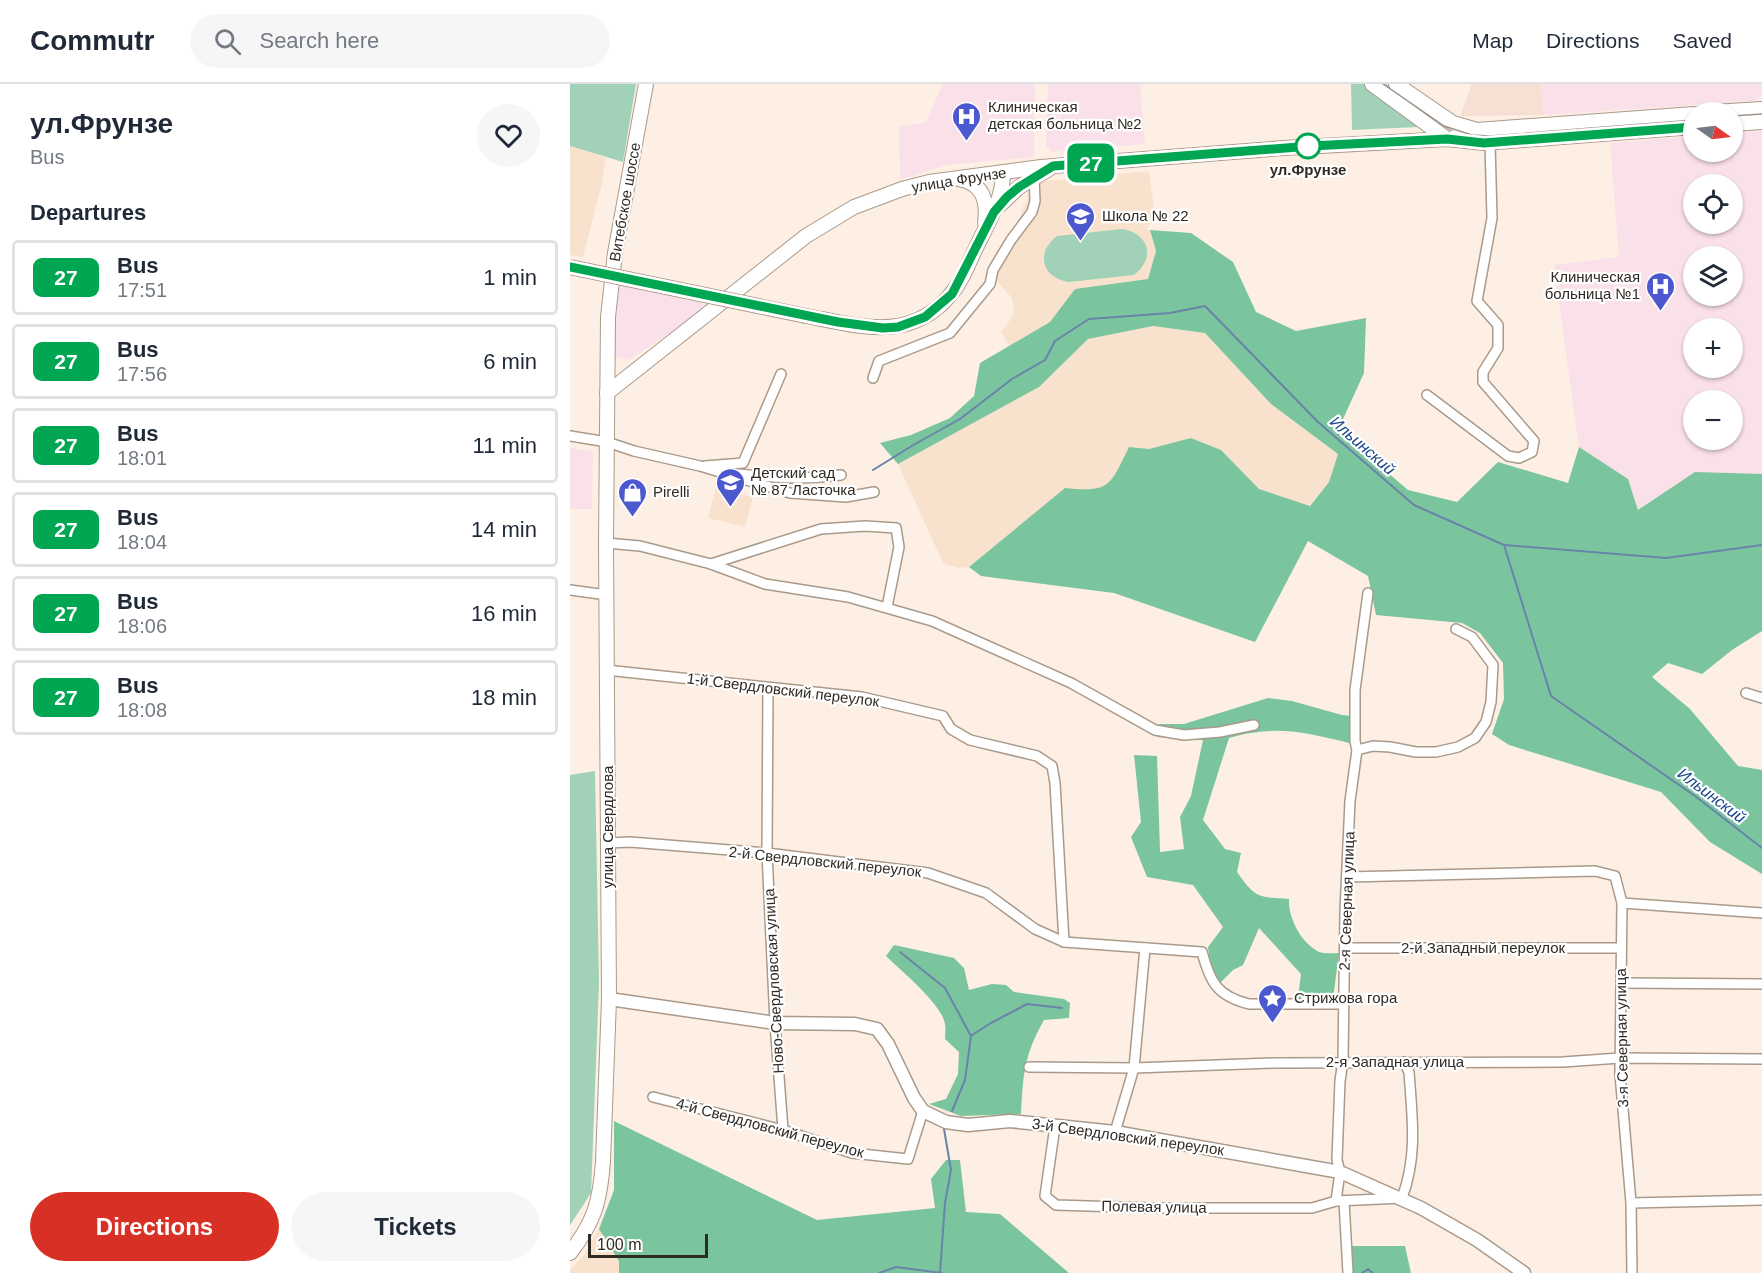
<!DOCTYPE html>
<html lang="en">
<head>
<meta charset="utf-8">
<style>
	:root { --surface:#fff; --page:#f6f6f7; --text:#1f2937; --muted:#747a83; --line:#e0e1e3; --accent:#d93025 }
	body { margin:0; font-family:Helvetica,sans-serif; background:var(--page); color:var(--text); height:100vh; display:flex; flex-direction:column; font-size:22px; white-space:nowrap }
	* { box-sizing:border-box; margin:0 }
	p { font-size:20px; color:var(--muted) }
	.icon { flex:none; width:33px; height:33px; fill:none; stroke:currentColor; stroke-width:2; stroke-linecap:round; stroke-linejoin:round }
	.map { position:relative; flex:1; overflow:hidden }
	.details { display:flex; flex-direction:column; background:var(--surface); width:570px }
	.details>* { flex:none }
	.badge { padding:0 12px; border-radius:9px; font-size:21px; line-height:39px }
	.needle { width:39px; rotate:104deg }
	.fabs { position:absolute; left:1113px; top:18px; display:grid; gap:12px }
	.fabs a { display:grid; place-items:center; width:60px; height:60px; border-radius:50%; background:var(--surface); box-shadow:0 2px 4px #0004; font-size:30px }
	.scale { position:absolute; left:18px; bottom:15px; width:120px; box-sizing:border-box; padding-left:6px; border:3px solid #302a24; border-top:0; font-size:16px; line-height:21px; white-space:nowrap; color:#302a24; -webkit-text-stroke:4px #fff; paint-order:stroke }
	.map>.badge { position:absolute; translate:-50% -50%; box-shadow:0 0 0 3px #fff }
	h2 { padding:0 30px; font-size:22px; line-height:54px }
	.round { display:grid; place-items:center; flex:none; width:63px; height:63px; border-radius:32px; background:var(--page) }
	.head { display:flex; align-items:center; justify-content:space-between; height:102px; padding:0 30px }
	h1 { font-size:28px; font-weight:700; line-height:45px }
	.button { display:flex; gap:12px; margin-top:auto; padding:12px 30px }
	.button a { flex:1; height:69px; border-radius:36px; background:var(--accent); color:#fff; font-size:24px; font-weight:700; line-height:69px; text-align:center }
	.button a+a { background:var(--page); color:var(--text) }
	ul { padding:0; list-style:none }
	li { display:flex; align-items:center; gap:18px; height:75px; margin:0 12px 9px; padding:0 18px; border:3px solid var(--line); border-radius:6px }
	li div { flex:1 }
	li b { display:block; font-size:22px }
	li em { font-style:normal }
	li .badge { min-width:66px; font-weight:700; text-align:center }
	header { display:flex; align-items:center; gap:36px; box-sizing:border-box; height:84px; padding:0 30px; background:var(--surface); border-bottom:2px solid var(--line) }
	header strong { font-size:28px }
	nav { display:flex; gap:33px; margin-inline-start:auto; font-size:21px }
	.search { width:420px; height:54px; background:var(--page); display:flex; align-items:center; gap:15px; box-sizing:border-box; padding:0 21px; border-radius:33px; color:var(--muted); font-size:22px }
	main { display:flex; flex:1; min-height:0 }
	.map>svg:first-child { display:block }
	.commercial { fill:#f6dfd3 }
	.built { fill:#f9e2cd }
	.medical { fill:#fae0e9; fill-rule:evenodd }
	.green { fill:#a1d1b7 }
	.forest { fill:#7ac59e }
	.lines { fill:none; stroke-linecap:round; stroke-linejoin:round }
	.stream { stroke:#6983a9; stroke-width:2 }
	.minor-casing { stroke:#a99a8b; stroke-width:12 }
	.secondary-casing { stroke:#a99a8b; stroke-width:15 }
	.primary-casing { stroke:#a99a8b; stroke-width:16 }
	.minor { stroke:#fff; stroke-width:9 }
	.secondary { stroke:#fff; stroke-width:12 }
	.primary { stroke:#fff; stroke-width:14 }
	.tram { stroke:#9e948b; stroke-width:1.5 }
	.primary-bridge-casing { stroke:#a99a8b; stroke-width:16; stroke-linecap:butt }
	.primary-bridge { stroke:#fff; stroke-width:14 }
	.line-casing { stroke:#fff; stroke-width:14 }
	.line { stroke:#00a651; stroke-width:9 }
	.stop-dot { fill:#fff; stroke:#00a651; stroke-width:3 }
	.labels { text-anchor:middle; stroke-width:4.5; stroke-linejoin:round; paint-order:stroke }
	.poi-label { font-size:15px; fill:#302a24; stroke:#fff; text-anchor:start }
	.stop-label { font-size:15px; font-weight:bold; fill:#302a24; stroke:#fff }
	.street-label { font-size:15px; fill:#302a24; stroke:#fff }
	.water-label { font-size:16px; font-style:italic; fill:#19488d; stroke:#fff }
</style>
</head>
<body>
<header>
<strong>Commutr</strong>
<div class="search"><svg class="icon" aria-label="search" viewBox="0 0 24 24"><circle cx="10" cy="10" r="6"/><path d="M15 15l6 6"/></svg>Search here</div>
<nav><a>Map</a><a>Directions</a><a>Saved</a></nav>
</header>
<main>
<section class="details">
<div class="head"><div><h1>ул.Фрунзе</h1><p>Bus</p></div><a class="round"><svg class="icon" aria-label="heart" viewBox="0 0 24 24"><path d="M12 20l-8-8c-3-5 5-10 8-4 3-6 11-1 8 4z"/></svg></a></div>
<h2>Departures</h2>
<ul>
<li><span class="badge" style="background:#00a651;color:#fff">27</span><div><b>Bus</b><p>17:51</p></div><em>1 min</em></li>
<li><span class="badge" style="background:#00a651;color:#fff">27</span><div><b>Bus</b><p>17:56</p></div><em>6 min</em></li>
<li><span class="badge" style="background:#00a651;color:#fff">27</span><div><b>Bus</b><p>18:01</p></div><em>11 min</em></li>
<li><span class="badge" style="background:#00a651;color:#fff">27</span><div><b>Bus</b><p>18:04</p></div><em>14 min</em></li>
<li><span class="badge" style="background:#00a651;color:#fff">27</span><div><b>Bus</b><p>18:06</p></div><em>16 min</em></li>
<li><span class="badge" style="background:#00a651;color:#fff">27</span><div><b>Bus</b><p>18:08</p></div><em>18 min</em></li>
</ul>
<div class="button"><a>Directions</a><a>Tickets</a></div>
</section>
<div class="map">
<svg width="1192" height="1189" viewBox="0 0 1192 1189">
	<rect width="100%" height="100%" fill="#fdefe3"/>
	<polygon class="commercial" points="902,0 970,0 974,31 890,32"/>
	<g class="built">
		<polygon points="0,62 36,74 31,103 13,173 0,171"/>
		<polygon points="579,87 584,124 577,146 580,146 586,167 578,195 505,205 480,238 439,262 431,247 437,241 444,228 442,214 423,193 465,98"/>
		<polygon points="583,242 635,249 701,320 768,370 759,398 739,422 689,405 651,366 621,354 579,365 559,363 543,397 522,407 495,404 399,483 388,484 373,479 328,380 469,303 518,255"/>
		<polygon points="146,403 183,413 175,443 138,434"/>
		<polygon points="29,1145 49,1177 49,1189 0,1189 0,1186 14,1171"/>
	</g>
	<g class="medical">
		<polygon points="373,0 465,0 464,73 376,81 330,96 329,43 356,38"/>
		<polygon points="478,0 570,0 575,60 482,68 476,62"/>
		<polygon points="970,0 1192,0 1192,11 1186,17 974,31"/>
		<path d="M1192,47V390L1125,388L1068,426L1058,395L1009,363L984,181L1049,173L1040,59L1123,52L1124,68H1162L1163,49ZM1124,100H1162V140H1124ZM1124,172H1162V212H1124ZM1124,244H1162V284H1124ZM1124,316H1162V356H1124Z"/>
		<polygon points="46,199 142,222 58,276 42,272"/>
		<polygon points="0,364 23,368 22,425 0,425"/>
	</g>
	<g class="green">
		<polygon points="0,0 66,0 53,78 0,62"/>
		<polygon points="781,0 803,0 850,38 847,43 782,46"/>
		<path d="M552,145C579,149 586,174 564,191L499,198C472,194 465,169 487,152Z"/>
		<polygon points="25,687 29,899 21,1109 0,1141 0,691"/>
	</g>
	<g class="forest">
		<path d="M580,146L621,149L663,178L686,228L726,247L796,234L794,289L773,335L789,364L838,406L887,418L928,378L998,399L1009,363L1058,395L1068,426L1125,388L1192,390V547L1162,566L1132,590L1098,579L1082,593L1120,625L1168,682L1192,686V790L1140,758L1091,708L939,661L922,650L934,615L933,579L910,549L892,539L806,531L798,492L738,457L685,558L544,509L411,492L399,483L495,404C541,409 540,401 559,363L579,365L621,354L651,366L689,405L740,422L759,398L768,370L701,320L635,249L583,242L518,255L469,303L328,380L310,359L341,351L380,334L404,312L410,279L480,238L505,205L578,195L586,167Z"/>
		<path d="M698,614L722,617L772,631L783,632V660C738,649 705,640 659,654L633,736L655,765L671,769L667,788C685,814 688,813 719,815C718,834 731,859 749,868C755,870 763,869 769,869L763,915L728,914L731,890L689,844L673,881L663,886L649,900L640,882L638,863L653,843L623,801L577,793L561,753L571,738L564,671L587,672L590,768L614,765L610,733L621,712L633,656L587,653L589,640H614Z"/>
		<path d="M324,861L384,874L394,884L399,906L422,900L436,901L444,908L494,915L500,919L499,934L474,936C454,971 453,992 451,1030L391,1032L359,1020L376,1015L388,990L389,968L375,955C375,950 376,945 375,940C372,920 331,887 316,872Z"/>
		<polygon points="44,1037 247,1136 365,1124 361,1095 376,1076 390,1076 396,1128 430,1130 499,1189 49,1189 49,1177 29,1145 44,1106"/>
		<polygon points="781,1162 835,1162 841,1189 783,1189"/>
	</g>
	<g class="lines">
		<g class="stream">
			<polyline points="303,386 345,360 390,335 442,295 475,276 485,257 519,235 600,229 635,222 748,338 844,421 934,461 981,612 1125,712 1192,764"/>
			<polyline points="935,461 1096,474 1192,461"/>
			<polyline points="330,868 375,904 401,952 395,996 382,1027"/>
			<polyline points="402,951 421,939 457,920 492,924"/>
			<polyline points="309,1189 326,1183 372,1189"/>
			<polyline points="370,1189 375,1119 381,1086 374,1045"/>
			<polyline points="792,1189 798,1185 803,1189"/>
		</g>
		<defs>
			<g id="minor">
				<polyline points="303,294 309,277 380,249 420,200 423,186 441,156 462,128 465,117 464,93"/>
				<polyline points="857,311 938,372 949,374 962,368 964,357 913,298 913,288 928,264 928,241 907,217 922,134 920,59"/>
				<polyline points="0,352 37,358 64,367 130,382 220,409 276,413 304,408"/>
				<polyline points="135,382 173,379 211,290"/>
				<path d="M169,390C204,394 235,396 271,391"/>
				<polyline points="36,459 70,462 141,480 195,500 278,513 362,537 501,599 585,646 614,651 650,648 684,641"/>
				<polyline points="141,480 251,445 295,442 326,444 329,463 317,523"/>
				<polyline points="0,506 37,511"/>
				<path d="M798,509L785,606V657L787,666L780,717L775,827L773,977L770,997L767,1076L770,1088L766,1117L832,1114C848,1071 842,1032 839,988L834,978"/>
				<polyline points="36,586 292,613 373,632 381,645 400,656 467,672 482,682 485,699 494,858"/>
				<polyline points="198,604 197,769 205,939 213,1046"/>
				<polyline points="1176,609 1192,614"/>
				<polyline points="787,666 803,662 820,663 846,668 866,668 888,663 905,654 916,638 921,618 923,581 902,553 886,545"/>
				<path d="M38,759L60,758L197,769L358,789L416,809L465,845L494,858L632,868C640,898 647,912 679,920H774"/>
				<polyline points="777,793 1025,787 1045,792 1052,819 1050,990 1061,1119 1062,1189"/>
				<polyline points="1052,819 1192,829"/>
				<polyline points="775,864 1051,864"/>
				<polyline points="1052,899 1192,900"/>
				<polyline points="459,983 564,984 704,979 993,978 1050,974 1192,975"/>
				<polyline points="83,1013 213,1046 282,1069 338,1075 353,1027"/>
				<polyline points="485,1042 475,1112 486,1121 583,1124 742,1124 766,1117"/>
				<polyline points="545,1048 564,984 575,864"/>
				<polyline points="774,1117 778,1189"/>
				<polyline points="1061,1119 1192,1116"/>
			</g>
			<polyline id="secondary" points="39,915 205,939 285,940 307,945 318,960 344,1014 353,1027 376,1038 398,1041 440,1037 545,1048 770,1088 851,1124 907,1156 954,1189"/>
			<g id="primary">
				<polyline points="802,0 877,55"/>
				<polyline points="826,0 883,39 907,46"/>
				<polyline points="1143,28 1192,25"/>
				<polyline points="1162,40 1192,38"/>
				<polyline points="885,53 907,46 1124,30"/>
				<path d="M389,95C413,99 418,117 415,139"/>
				<polyline points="430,121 449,103 479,85"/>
				<path d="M236,232C289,242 341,259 381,210C393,197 399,177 407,162C418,138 433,116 433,89"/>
				<polyline points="37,309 236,152 284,123 332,105 359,98 471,83 714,64 877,55 914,59 1124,43"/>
				<path d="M0,1169C25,1137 30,1117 33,1078L39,915L36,459L38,233L45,169L76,0"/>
			</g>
		</defs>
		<use href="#minor" class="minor-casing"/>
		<use href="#secondary" class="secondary-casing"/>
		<use href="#primary" class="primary-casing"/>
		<use href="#minor" class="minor"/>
		<use href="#secondary" class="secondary"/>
		<use href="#primary" class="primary"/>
		<g class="tram">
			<polyline points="813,0 874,42 902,51 920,52 1124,36"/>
			<polyline points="1162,32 1192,30"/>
		</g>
		<defs>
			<polyline id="primary-bridge" points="0,183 236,232"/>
		</defs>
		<use href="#primary-bridge" class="primary-bridge-casing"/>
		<use href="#primary-bridge" class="primary-bridge"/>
	</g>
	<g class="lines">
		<defs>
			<polyline id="line" points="0,183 268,238 313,244 328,243 355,233 382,210 424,128 437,113 449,103 483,82 741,62 877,55 914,59 1124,43"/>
		</defs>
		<use href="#line" class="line-casing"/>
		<use href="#line" class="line"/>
	</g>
	<defs>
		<symbol id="hospital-pin" viewBox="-11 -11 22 30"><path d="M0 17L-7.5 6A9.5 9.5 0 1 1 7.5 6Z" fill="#4c58cd" stroke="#fff"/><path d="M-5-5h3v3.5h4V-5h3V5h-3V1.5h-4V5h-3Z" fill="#fff"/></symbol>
		<symbol id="school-pin" viewBox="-11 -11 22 30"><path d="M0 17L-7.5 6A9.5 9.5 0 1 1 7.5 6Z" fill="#4c58cd" stroke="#fff"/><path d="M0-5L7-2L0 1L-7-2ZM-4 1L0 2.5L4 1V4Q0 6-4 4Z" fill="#fff"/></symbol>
		<symbol id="shop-pin" viewBox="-11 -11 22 30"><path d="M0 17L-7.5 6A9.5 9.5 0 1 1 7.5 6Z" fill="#4c58cd" stroke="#fff"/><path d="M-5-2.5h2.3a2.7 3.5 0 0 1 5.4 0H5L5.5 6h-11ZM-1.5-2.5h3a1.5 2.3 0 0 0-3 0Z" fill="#fff"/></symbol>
		<symbol id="sight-pin" viewBox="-11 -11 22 30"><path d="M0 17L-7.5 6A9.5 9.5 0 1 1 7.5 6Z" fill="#4c58cd" stroke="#fff"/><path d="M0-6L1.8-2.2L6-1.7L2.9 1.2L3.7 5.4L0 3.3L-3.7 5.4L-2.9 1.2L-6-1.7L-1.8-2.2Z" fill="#fff"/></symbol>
	</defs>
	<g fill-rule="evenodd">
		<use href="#hospital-pin" x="380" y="16" width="33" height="45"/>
		<use href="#school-pin" x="494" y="116" width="33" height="45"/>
		<use href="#hospital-pin" x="1074" y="186" width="33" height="45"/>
		<use href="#school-pin" x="144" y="382" width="33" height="45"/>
		<use href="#shop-pin" x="46" y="392" width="33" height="45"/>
		<use href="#sight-pin" x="686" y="898" width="33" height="45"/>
	</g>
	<circle class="stop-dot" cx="738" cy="62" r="12"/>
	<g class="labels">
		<g class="poi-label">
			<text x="418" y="28">Клиническая<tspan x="418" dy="17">детская больница №2</tspan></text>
			<text x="532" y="137">Школа № 22</text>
			<text x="1070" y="198" text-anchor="end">Клиническая<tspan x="1070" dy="17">больница №1</tspan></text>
			<text x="181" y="394">Детский сад<tspan x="181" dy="17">№ 87 Ласточка</tspan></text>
			<text x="83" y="413">Pirelli</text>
			<text x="724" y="919">Стрижова гора</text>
		</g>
		<g class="stop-label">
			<text x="738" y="91">ул.Фрунзе</text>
		</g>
		<g class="street-label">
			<text transform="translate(389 96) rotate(-9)" y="5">улица Фрунзе</text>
			<text transform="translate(55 118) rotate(-80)" y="5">Витебское шоссе</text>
			<text transform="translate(213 606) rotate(7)" y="5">1-й Свердловский переулок</text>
			<text transform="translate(38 743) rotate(-90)" y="5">улица Свердлова</text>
			<text transform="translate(255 778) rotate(6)" y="5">2-й Свердловский переулок</text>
			<text transform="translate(777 817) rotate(-88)" y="5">2-я Северная улица</text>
			<text x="913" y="869">2-й Западный переулок</text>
			<text transform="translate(204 897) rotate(-93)" y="5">Ново-Свердловская улица</text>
			<text transform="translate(1052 954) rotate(-91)" y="5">3-я Северная улица</text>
			<text x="825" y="983">2-я Западная улица</text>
			<text transform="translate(200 1044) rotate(15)" y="5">4-й Свердловский переулок</text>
			<text transform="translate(558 1053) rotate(8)" y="5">3-й Свердловский переулок</text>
			<text transform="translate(584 1123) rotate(1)" y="5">Полевая улица</text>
		</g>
		<g class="water-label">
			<text transform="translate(793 361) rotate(41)" y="6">Ильинский</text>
			<text transform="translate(1142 711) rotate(37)" y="6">Ильинский</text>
		</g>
	</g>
</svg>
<div class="fabs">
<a><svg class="needle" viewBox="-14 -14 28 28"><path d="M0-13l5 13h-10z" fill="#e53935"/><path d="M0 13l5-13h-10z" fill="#747a83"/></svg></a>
<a><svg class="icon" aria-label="locate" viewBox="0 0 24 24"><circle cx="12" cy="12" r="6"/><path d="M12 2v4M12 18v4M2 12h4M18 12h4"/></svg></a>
<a><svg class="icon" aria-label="layers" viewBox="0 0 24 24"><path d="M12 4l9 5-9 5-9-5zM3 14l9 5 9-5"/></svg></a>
<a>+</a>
<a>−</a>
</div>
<div class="scale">100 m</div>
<b class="badge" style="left:521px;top:79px;background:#00a651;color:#fff">27</b>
</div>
</main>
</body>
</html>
